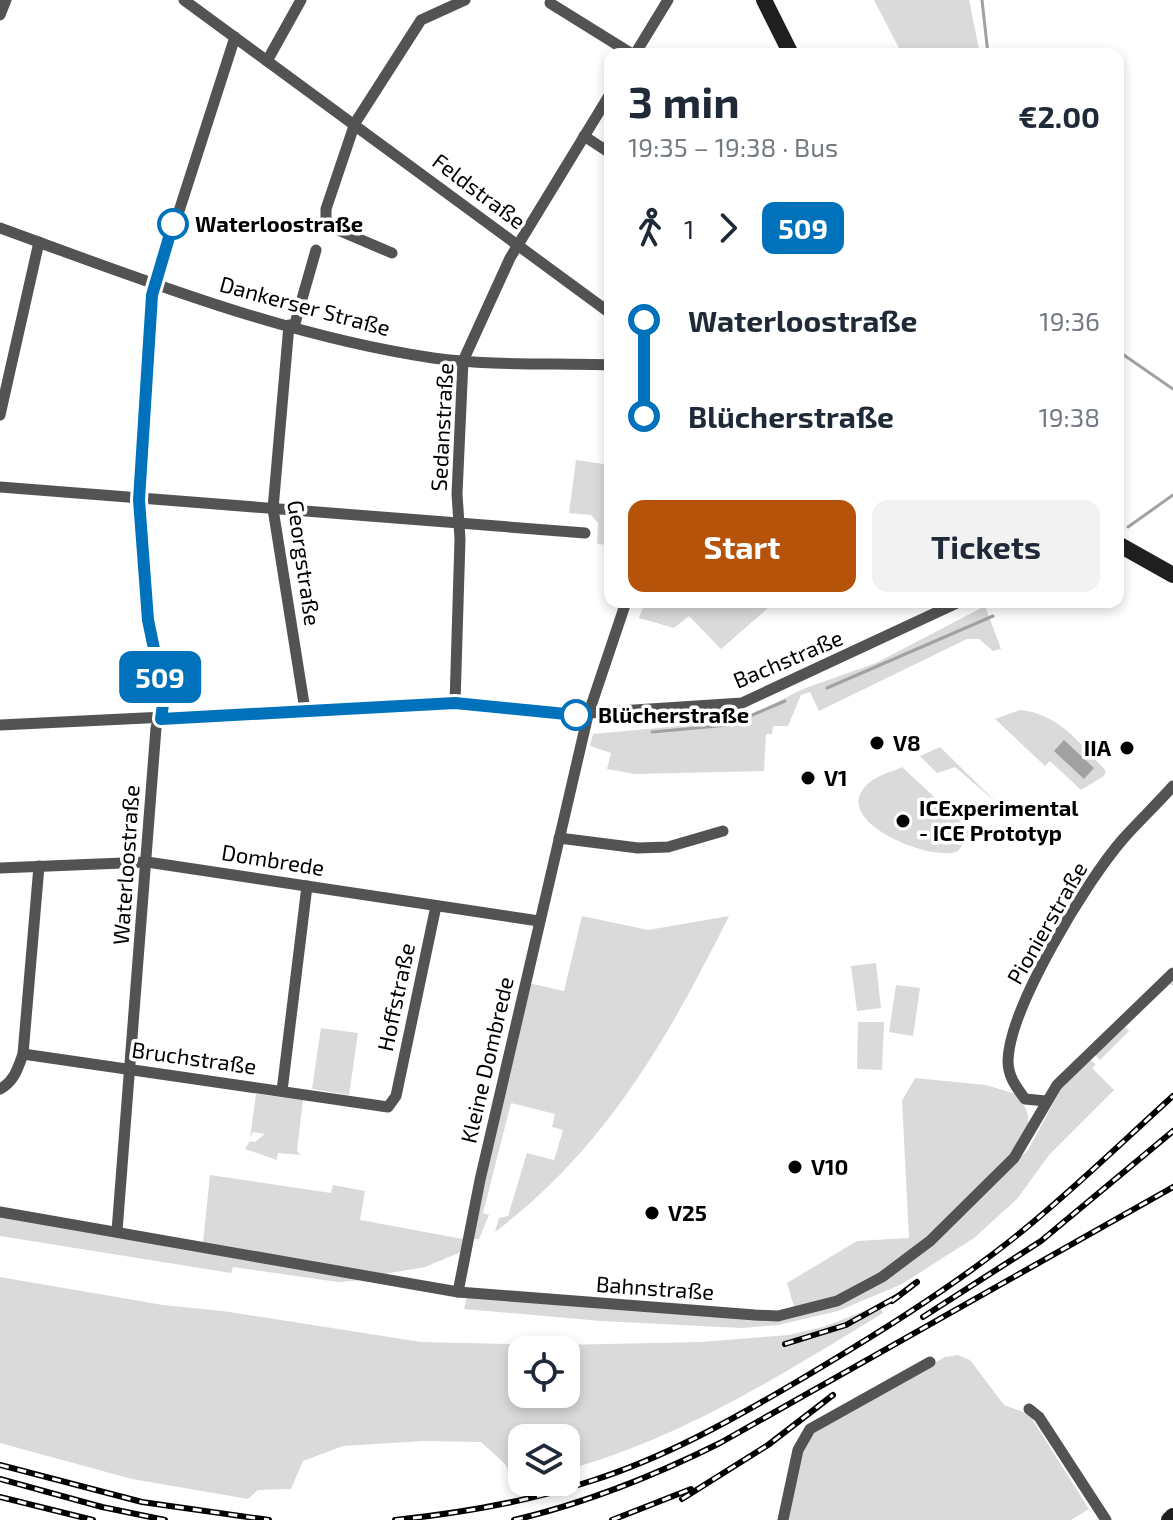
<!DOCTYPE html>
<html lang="en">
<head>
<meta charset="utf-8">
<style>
	:root { --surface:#fff; --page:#f2f2f3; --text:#1f2937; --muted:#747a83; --accent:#b45309 }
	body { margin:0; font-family:"Exo 2",sans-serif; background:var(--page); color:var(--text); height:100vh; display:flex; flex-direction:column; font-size:30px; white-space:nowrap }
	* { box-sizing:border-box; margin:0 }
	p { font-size:26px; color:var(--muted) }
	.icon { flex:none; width:44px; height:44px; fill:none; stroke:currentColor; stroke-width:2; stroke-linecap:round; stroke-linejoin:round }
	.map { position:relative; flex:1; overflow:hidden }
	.details { position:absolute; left:604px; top:48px; width:520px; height:560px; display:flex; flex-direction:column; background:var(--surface); border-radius:16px; box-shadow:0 4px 12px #0003 }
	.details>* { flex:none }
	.badge { padding:0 16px; border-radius:12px; font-size:28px; line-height:52px }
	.controls { position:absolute; left:508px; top:1336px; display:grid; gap:16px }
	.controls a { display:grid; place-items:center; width:72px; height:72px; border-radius:16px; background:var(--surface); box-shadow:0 4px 12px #0003; font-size:40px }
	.map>.badge { position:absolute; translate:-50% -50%; box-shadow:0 0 0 4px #fff }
	.legs { display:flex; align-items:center; gap:12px; height:88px; padding:0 24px; font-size:26px }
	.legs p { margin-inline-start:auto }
	.overview { display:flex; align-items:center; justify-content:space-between; height:136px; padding:0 24px }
	h1 { font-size:44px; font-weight:700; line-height:60px }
	.button { display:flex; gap:16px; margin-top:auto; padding:16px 24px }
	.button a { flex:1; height:92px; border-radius:16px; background:var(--accent); color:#fff; font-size:32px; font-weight:700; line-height:92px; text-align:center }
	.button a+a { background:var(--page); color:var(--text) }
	ul { padding:0 24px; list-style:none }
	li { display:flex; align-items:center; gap:28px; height:96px; font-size:30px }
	li i { display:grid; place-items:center; width:12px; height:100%; margin:0 10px; background:currentColor }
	li i::after { content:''; width:20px; height:20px; margin:-10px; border:6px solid; border-radius:50%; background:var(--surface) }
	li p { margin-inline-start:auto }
	li:first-child i { background:linear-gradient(#0000 50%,currentColor 0) }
	li:last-child i { background:linear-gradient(currentColor 50%,#0000 0) }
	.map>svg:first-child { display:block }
	.green { fill:#dadada; fill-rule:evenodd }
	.water { fill:#a1a1a1 }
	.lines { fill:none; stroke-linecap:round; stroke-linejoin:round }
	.stream { stroke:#a1a1a1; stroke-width:3 }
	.minor { stroke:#535353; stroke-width:11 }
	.secondary { stroke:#202020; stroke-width:16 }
	.rail-casing { stroke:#000; stroke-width:6 }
	.rail { stroke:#fff; stroke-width:3; stroke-dasharray:9; stroke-linecap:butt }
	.line-1-casing { stroke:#fff; stroke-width:18 }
	.line-1 { stroke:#0072bc; stroke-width:12 }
	.stop-1-dot { fill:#fff; stroke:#0072bc; stroke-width:4 }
	.poi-dot { fill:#000; stroke:#fff; stroke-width:3 }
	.labels { text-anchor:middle; stroke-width:7; stroke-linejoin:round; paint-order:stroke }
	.street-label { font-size:22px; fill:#000; stroke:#fff }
	.stop-label { font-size:22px; font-weight:bold; fill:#000; stroke:#fff; text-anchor:start }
	.poi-label { font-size:22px; font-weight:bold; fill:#000; stroke:#fff; text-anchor:start }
</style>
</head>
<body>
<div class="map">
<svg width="1173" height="1520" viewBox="0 0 1173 1520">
	<rect width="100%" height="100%" fill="#fff"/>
	<g class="green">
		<polygon points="874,0 969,0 980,54 902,54"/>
		<polygon points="576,460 610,465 610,545 597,544 598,523 591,515 569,513"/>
		<polygon points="645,602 775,602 721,649 689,616 674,628 639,618"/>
		<polygon points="985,606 1001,649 993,651 979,639 967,639 819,711 810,692 801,695 788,726 773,726 772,734 766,734 764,771 635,774 607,769 611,753 590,746 593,734 701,724 755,713 803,689 876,663"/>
		<path d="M1020,710C1060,714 1080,744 1106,771L1104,776L1081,790L1050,761L1045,766L995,719Z"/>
		<polygon points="940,747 997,803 955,767 937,773 920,756"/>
		<path d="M902,767L972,832L958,851C935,863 834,824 864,788C873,776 889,773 902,767Z"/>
		<path d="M582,916L648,930L729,916C668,1038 606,1148 495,1232L499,1218L508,1216L527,1153L554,1160L563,1130L552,1127L555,1114L511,1103L483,1213L489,1215L479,1239H473L528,983L564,991Z"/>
		<polygon points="876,963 881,1008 857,1011 851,966"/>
		<polygon points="1173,980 1173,986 1170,984 1125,1027 1129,1031 1100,1060 1095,1055"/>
		<polygon points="896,985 920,988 913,1036 889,1032"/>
		<polygon points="858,1022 884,1022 882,1070 857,1069"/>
		<polygon points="321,1028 358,1033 349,1095 312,1089"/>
		<path d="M1088,1059L1096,1064L1092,1068L1114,1090L1049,1155L1017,1199L974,1238L902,1284L838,1311L778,1325L742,1328L601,1321L464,1309L467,1296L769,1321L797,1317L787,1283L857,1241L909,1238L902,1101L915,1078L986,1085L1016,1094C1022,1102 1030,1112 1028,1123C1024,1151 952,1213 929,1236L939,1238L1028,1150L1062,1087Z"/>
		<polygon points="256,1094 303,1100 297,1151 301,1155 278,1153 277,1160 245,1149 250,1141 255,1142 265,1134 253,1132 250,1138"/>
		<polygon points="210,1175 331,1193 333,1185 365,1191 360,1220 463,1239 461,1252 425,1267 384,1274 203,1243"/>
		<polygon points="0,1213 365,1280 338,1282 233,1267 231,1273 0,1236"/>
		<path d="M0,1277L163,1305L223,1311L421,1342L559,1345L701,1342L788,1335L823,1327L879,1305L883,1313C783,1374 680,1439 566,1470V1438H522V1480L515,1481L504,1463L481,1442L424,1441L343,1446L303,1461L291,1489L258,1490L248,1499L132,1479L0,1443ZM522,1350H566V1394H522Z"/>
		<polygon points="958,1355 970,1360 1004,1405 1029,1414 1089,1509 1071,1520 788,1520 802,1452 818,1426 945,1357"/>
	</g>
	<polygon class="water" points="1064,740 1094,768 1084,779 1054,751"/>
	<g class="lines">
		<g class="stream">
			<polyline points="982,0 988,54"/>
			<polyline points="1118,351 1173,389"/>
			<polyline points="1128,527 1173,495"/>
			<polyline points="827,688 993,616"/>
			<polyline points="652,732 729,725 785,701"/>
		</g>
		<g class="minor">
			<polyline points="184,0 610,313"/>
			<polyline points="550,3 632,54"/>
			<polyline points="0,15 6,0"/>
			<polyline points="635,54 668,0"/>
			<polyline points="267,61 301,0"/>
			<polyline points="584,136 610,153"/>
			<path d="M0,228C140,279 285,336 433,358C491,366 551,363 610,365"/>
			<polyline points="392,253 331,227 326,219 326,209 355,123 421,20 465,0"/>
			<polyline points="289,325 273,509 305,710"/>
			<polyline points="294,327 316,250"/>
			<polyline points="0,415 39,242"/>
			<polyline points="0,487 585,533"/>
			<polyline points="455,703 460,539 457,494 463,361 510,258 610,94"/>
			<polyline points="0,725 455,703 558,715 742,703 959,602"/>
			<polyline points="559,838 638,848 668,847 723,831"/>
			<polyline points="0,868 147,862 539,921"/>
			<polyline points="23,1054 388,1107 396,1096 436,906"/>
			<path d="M0,1089C14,1082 18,1068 23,1054L39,866"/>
			<polyline points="282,1091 307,886"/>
			<path d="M1046,1101L1025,1099C1017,1088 1008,1077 1008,1061C1009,1008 1087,880 1123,839C1139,821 1157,804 1173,786"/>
			<polyline points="0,1212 458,1292 755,1315 778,1316 837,1301 882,1277 930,1241 1014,1158 1057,1085 1173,973"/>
			<polyline points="117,1231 156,728 164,697 148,620 139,500 152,295 235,37"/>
			<polyline points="458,1292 480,1180 588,715 626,602"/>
			<polyline points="1029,1409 1039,1417 1106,1520"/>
			<polyline points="783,1520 798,1450 810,1429 930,1362"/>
		</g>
		<g class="secondary">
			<polyline points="764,0 791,54"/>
			<polyline points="1118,544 1173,575"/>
			<polyline points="1169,1520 1173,1516"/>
		</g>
		<defs>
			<g id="rail">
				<polyline points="892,1301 917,1282"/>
				<polyline points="923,1317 1041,1241 1173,1131"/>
				<polyline points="785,1344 846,1325 900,1295"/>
				<polyline points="0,1465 142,1502 269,1520"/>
				<polyline points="0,1479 102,1507 165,1520"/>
				<polyline points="0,1497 93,1520"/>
				<polyline points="682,1499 768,1445 833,1395"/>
				<path d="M395,1520C462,1513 527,1502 591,1481C664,1458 732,1420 798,1381C872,1337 947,1291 1015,1237C1070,1193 1121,1143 1173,1096"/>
				<path d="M514,1520C586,1503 654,1476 720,1443L1173,1187"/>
				<polyline points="612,1520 691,1489"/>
			</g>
		</defs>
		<use href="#rail" class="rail-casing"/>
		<use href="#rail" class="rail"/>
	</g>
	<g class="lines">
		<defs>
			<polyline id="line-1" points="173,224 152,295 139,500 148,620 164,697 161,719 455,703 576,715"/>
		</defs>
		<use href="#line-1" class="line-1-casing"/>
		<use href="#line-1" class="line-1"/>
	</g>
	<g class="stop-1-dot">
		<circle cx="173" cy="224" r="14"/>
		<circle cx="576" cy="715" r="14"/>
	</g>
	<g class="poi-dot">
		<circle cx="877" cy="743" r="8"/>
		<circle cx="1127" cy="748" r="8"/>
		<circle cx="808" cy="778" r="8"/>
		<circle cx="903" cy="821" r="8"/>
		<circle cx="795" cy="1167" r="8"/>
		<circle cx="652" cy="1213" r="8"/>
	</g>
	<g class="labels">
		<g class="street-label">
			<text transform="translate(479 191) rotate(37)" y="8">Feldstraße</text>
			<text transform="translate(305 306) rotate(15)" y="8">Dankerser Straße</text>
			<text transform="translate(442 427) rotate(-87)" y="8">Sedanstraße</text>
			<text transform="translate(304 563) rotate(82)" y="8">Georgstraße</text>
			<text transform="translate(788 659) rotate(-23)" y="8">Bachstraße</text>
			<text transform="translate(273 860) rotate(9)" y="8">Dombrede</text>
			<text transform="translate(126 865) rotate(-86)" y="8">Waterloostraße</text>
			<text transform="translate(1047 923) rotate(-60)" y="8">Pionierstraße</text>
			<text transform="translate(396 997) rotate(-78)" y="8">Hoffstraße</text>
			<text transform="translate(194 1058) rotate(8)" y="8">Bruchstraße</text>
			<text transform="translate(487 1060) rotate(-77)" y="8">Kleine Dombrede</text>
			<text transform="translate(655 1288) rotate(4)" y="8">Bahnstraße</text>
		</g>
		<g class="stop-label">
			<text x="195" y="232">Waterloostraße</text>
			<text x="598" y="723">Blücherstraße</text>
		</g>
		<g class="poi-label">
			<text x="893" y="751">V8</text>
			<text x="1111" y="756" text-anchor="end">IIA</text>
			<text x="824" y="786">V1</text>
			<text x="919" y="816">ICExperimental<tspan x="919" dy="25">- ICE Prototyp</tspan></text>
			<text x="811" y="1175">V10</text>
			<text x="668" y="1221">V25</text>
		</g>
	</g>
</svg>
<div class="controls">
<a><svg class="icon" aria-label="locate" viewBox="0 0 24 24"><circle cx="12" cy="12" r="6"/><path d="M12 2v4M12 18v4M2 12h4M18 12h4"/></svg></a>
<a><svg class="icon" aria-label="layers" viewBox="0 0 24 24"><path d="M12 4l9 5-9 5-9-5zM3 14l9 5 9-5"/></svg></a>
</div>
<b class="badge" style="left:160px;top:677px;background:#0072bc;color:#fff">509</b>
<section class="details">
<div class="overview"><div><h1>3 min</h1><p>19:35 – 19:38 · Bus</p></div><b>€2.00</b></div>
<div class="legs"><svg class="icon" aria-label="walk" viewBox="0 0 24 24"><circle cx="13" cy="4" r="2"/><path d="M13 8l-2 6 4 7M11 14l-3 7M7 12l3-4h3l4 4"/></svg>1<svg class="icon" aria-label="forward" viewBox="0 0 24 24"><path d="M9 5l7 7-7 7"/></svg><b class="badge" style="background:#0072bc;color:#fff">509</b></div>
<ul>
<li><i style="color:#0072bc"></i><b>Waterloostraße</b><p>19:36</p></li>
<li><i style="color:#0072bc"></i><b>Blücherstraße</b><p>19:38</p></li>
</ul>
<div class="button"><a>Start</a><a>Tickets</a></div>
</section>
</div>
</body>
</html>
